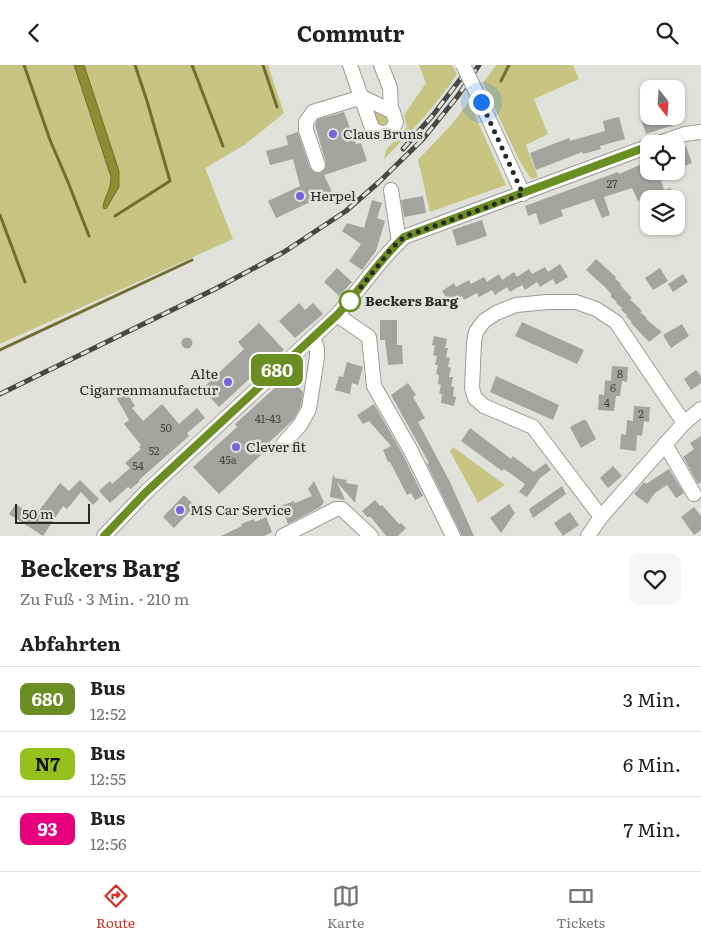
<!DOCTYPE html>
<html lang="de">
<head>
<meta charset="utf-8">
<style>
	:root { --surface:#fff; --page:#f6f6f6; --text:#202124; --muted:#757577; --line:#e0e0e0; --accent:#d93025 }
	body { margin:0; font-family:Literata,serif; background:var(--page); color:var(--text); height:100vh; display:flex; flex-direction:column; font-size:19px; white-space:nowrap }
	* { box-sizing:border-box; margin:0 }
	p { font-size:16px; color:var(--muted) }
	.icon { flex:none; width:28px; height:28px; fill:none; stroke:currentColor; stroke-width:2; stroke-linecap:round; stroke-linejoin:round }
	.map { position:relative; height:471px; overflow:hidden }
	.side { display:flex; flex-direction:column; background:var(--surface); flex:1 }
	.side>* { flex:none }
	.badge { padding:0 10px; border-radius:8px; font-size:18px; line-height:32px }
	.needle { width:32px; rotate:163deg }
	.tools { position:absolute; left:640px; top:15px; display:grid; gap:10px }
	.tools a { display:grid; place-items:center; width:45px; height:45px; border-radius:10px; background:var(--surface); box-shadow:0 1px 4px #0004; font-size:25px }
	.scale { position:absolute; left:15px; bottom:12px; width:75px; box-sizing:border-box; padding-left:5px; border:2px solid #292927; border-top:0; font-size:14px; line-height:18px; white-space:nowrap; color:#292927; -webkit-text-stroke:4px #e1e1dc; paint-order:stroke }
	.you { position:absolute; width:25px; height:25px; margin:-12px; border:4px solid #fff; border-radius:50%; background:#1a73e8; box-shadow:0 0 0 8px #1a73e833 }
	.map>.badge { position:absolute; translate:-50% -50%; box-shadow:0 0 0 2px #fff }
	h2 { padding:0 20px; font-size:19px; line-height:45px }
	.round { display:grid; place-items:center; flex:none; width:52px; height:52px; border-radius:10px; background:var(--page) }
	.summary { display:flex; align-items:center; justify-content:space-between; height:85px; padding:0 20px }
	h1 { font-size:24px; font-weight:700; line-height:38px }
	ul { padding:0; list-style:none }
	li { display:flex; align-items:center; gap:15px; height:65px; padding:0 20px; border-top:1px solid var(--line) }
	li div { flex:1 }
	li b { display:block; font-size:19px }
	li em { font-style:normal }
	li .badge { min-width:55px; font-weight:700; text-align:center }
	header { display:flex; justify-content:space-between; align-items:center; height:65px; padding:0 20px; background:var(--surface); font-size:22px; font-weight:700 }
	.menu { display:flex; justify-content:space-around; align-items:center; height:70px; border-top:1px solid var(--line); background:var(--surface); font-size:14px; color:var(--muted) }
	.menu a { display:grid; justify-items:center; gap:2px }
	.menu .active { color:var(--accent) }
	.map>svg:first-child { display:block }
	.green { fill:#c7c481 }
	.water { fill:#908b31; stroke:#716e2e }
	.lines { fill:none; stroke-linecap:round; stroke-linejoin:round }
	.stream { stroke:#716e2e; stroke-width:3 }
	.building { fill:#a3a39f }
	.minor-casing { stroke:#9c9c97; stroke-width:16 }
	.minor { stroke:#fff; stroke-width:14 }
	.rail-casing { stroke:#474745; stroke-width:5 }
	.rail { stroke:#e1e1dc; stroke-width:3; stroke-dasharray:9; stroke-linecap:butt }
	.minor-bridge-casing { stroke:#9c9c97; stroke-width:16; stroke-linecap:butt }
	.minor-bridge { stroke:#fff; stroke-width:14 }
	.line-casing { stroke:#fff; stroke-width:11 }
	.line { stroke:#6b8e23; stroke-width:8 }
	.walk { stroke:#292927; stroke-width:5; stroke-dasharray:0 9 }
	.poi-dot { fill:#7463dd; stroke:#e1e1dc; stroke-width:2 }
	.stop-dot { fill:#fff; stroke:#6b8e23; stroke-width:2.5 }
	.labels { text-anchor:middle; stroke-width:5; stroke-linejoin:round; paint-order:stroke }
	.number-label { font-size:11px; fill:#484845 }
	.poi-label { font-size:14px; fill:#292927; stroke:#e1e1dc; text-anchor:start }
	.stop-label { font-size:14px; font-weight:bold; fill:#292927; stroke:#e1e1dc; text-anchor:start }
</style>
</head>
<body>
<header><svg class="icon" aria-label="back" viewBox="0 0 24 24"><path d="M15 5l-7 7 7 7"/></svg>Commutr<svg class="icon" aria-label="search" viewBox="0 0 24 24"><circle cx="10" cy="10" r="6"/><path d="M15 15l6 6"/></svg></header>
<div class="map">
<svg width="701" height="471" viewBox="0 0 701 471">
	<rect width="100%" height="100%" fill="#e1e1dc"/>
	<g class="green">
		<polygon points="0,0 268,0 284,48 246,79 205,103 233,174 0,279"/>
		<path d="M419,0H452L457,9C436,41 411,67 384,94L386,85L407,62L404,50L426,18Z"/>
		<polygon points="496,0 573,0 579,14 534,34 548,69 526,80 538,112 531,114 519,95 483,18"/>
		<polygon points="469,37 506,120 430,147 418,95 451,60"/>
		<polygon points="376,45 391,53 385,63 377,60 374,48"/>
		<polygon points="453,382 505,420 478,438 450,386"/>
	</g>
	<path class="water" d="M74,0H84L119,106V122L106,144L103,143C104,131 111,126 111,112Z"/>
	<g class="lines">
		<g class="stream">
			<polyline points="24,0 50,75 68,117 89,171"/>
			<polyline points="192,0 223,81"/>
			<polyline points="263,0 277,42"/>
			<polyline points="501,16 509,0"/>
			<polyline points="0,150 25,217"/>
			<polyline points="115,151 170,116 147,36 135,0"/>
			<polyline points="0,285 192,195"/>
		</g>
	</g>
	<g class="building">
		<polygon points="344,47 356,79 361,78 367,96 324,110 332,127 276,153 268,136 300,121 293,94 270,100 266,86 288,80 286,71 298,67 310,103 316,108 321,108 326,102 326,98 315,60 318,54"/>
		<polygon points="640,51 674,51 677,59 646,69"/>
		<polygon points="619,52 625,74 600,81 601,84 583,89 582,87 536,105 530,88 569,73 570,76 605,66 603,56"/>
		<polygon points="686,81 692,98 676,104 676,85"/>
		<polygon points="649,96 649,106 658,106 664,125 670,123 674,134 643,133 638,136 632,123 604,132 610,150 602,153 594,134 561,145 563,151 540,160 536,148 528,151 525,141 618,107 619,109"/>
		<polygon points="423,131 426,148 404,152 401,135"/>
		<polygon points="372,135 382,138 377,153 385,156 376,186 362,205 349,196 361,179 342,166 347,158 364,163"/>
		<polygon points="482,155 487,171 457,181 452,165"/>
		<polygon points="596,194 616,212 615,213 621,219 620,220 632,233 630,234 642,246 640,247 647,253 646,254 662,267 649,277 631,258 632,257 626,251 627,250 621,245 622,243 616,238 617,237 610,231 612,230 606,223 586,205"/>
		<polygon points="560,199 568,212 556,220 553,214 540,222 537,217 525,225 522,220 510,227 507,222 495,230 492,225 479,232 477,228 464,235 462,231 450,238 442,226 454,218 456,222 469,215 471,219 484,212 487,217 499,209 502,215 514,207 517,212 529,204 532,209 545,202 548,207"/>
		<polygon points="337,203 352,217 339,231 324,217"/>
		<polygon points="660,203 668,216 653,225 645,213"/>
		<polygon points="683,209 688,217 673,227 668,219"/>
		<polygon points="299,238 305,245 313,238 323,249 295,273 279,256"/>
		<polygon points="380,255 397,255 397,280 402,280 403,299 388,300 385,275 380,275"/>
		<polygon points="522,257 584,285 577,299 515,271"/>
		<polygon points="259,258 284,285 262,304 261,303 219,342 202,324 244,284 238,277"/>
		<polygon points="682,259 689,271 671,283 663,270"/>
		<polygon points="434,271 447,274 445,283 448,283 446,292 450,293 448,302 451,303 449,312 453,312 451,321 454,322 453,331 456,332 454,341 441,338 442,329 439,329 441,320 438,319 439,310 436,309 438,300 435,300 437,291 433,290 435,281 432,280"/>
		<circle cx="187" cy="278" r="5.5"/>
		<polygon points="347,297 363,302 358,320 352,318 350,329 335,325 339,311 343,312"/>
		<polygon points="612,301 628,302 627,317 622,316 620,331 616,331 614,346 598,345 599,329 604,330 605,315 611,316"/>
		<polygon points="696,305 701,311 701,318 691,325 684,314"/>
		<polygon points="288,311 303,327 301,341 293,355 260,386 262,389 219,429 193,402 237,362 235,359"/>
		<polygon points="496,311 559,340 553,355 490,327"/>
		<polygon points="408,318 416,330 413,332 425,353 418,357 450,417 474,471 462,471 427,399 429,398 391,330"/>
		<polygon points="126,326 135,341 132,343 143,356 162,339 179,359 197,343 205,353 187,368 189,371 139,415 140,416 131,424 128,422 110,438 99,426 110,416 112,419 130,403 125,398 141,384 139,382 141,380 124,359 129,355 116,332"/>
		<polygon points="374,339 402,388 423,431 415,435 411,428 407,430 390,397 388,397 383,385 391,381 369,356 363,359 357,350"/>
		<polygon points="634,341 650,342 649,357 644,356 642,371 637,370 636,386 620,384 621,369 626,370 627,355 633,356"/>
		<polygon points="583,355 586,355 596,374 581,383 570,362"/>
		<polygon points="470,363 511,394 513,391 534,407 546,398 551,405 540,413 527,432 519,427 525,419 504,404 502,406 461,376"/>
		<polygon points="701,371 701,417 698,419 683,392 694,384 690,378"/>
		<polygon points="613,401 622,411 608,423 600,413"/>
		<polygon points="669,404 684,428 676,433 667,420 655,428 647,439 634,429 644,417 646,419"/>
		<polygon points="333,409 335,413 347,415 346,418 358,420 355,438 337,417 345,435 330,432"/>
		<polygon points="80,415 99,434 93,440 81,427 67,444 63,441 43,471 9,449 16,439 34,452 60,418 69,426"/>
		<polygon points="314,416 324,437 320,442 288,459 281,441 294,436 295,438 312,431 308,424"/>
		<polygon points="562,421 566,429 533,453 529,444"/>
		<polygon points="184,430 195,441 174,463 163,452"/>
		<polygon points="375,435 380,441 382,440 399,459 401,458 406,463 398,471 386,471 370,451 368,453 362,446"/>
		<polygon points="509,439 515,448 501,468 490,453"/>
		<polygon points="694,442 701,451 701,465 694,470 681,452"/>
		<polygon points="570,447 579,460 563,471 554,458"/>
		<polygon points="266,452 272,467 264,471 221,471 242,461 241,459 254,454 255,457"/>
	</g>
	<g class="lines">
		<defs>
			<g id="minor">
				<path d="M350,0L372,63C378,69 385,70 392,65L396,57L393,47L362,32"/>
				<polyline points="381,0 390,23 391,45"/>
				<polyline points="481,37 523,129"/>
				<polyline points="656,79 685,69 701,67"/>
				<polyline points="318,100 306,65 306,57 313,47 362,32"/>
				<polyline points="391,125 399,177"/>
				<polyline points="337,250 369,272 374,321 410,384 453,471"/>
				<polyline points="284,378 300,360 309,344 317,292 317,284 313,272"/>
				<polyline points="665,379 694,429"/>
				<polyline points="601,452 533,362 484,341 475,333 472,323 474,277 476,267 484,256 496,248 516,240 547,237 576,237 596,244 616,257 684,358"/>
				<path d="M104,471L146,427L337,250C360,225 379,195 404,172L649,81"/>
				<polyline points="283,471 336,444 342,444 371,471"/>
				<polyline points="588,471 601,452 684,358 701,344"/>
			</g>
		</defs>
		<use href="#minor" class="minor-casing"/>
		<use href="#minor" class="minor"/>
		<defs>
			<g id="rail">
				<polyline points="403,84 433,50 465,8"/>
				<polyline points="0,329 215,224 284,187 346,146 379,117 423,74 457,32 479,0"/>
			</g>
		</defs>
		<use href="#rail" class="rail-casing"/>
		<use href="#rail" class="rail"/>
		<defs>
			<polyline id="minor-bridge" points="463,0 481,37"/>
		</defs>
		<use href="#minor-bridge" class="minor-bridge-casing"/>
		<use href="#minor-bridge" class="minor-bridge"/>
	</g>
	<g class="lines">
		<defs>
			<path id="line" d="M104,471L146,427L337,250C360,225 379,195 404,172L649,81"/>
		</defs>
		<use href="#line" class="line-casing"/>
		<use href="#line" class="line"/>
		<polyline class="walk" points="350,236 392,183 404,172 523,129 481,37"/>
	</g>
	<g class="poi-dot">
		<circle cx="333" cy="69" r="5"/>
		<circle cx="300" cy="131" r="5"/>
		<circle cx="228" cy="317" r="5"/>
		<circle cx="236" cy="382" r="5"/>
		<circle cx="180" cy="445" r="5"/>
	</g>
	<circle class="stop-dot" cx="350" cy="236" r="10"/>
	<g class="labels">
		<g class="number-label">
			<text x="612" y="123">27</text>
			<text x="620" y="313">8</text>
			<text x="613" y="327">6</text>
			<text x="607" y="342">4</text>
			<text x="641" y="353">2</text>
			<text x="268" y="358">41-43</text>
			<text x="166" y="367">50</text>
			<text x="154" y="390">52</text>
			<text x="228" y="399">45a</text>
			<text x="138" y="405">54</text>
		</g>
		<g class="poi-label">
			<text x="343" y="74">Claus Bruns</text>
			<text x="310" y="136">Herpel</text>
			<text x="218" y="314" text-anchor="end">Alte<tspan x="218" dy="16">Cigarrenmanufactur</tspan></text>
			<text x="246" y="387">Clever fit</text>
			<text x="190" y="450">MS Car Service</text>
		</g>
		<g class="stop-label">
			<text x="365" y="241">Beckers Barg</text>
		</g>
	</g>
</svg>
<div class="tools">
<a><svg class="needle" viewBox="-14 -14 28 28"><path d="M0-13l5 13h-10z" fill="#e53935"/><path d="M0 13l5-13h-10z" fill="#757577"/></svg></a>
<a><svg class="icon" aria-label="locate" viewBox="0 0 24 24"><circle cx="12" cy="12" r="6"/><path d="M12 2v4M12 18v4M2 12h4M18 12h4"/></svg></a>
<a><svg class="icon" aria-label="layers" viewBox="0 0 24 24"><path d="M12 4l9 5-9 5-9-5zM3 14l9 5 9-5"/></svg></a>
</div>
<div class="scale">50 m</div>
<div class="you" style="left:481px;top:37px"></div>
<b class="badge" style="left:277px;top:305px;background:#6b8e23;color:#fff">680</b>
</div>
<section class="side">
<div class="summary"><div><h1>Beckers Barg</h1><p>Zu Fuß · 3 Min. · 210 m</p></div><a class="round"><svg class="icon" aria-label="heart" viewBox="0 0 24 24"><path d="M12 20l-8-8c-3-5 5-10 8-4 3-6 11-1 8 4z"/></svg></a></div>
<h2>Abfahrten</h2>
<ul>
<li><span class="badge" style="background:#6b8e23;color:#fff">680</span><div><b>Bus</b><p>12:52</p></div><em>3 Min.</em></li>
<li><span class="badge" style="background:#95c11f;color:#111">N7</span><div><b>Bus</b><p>12:55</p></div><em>6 Min.</em></li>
<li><span class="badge" style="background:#e6007e;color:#fff">93</span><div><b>Bus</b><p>12:56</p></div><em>7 Min.</em></li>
</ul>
</section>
<nav class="menu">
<a class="active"><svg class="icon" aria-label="directions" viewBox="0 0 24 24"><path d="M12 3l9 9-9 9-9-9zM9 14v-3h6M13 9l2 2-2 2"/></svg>Route</a>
<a><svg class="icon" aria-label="map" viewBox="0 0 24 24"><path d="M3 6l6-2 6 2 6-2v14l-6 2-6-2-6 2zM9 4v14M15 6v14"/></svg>Karte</a>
<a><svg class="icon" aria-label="tickets" viewBox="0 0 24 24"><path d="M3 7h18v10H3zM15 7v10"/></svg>Tickets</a>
</nav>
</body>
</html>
